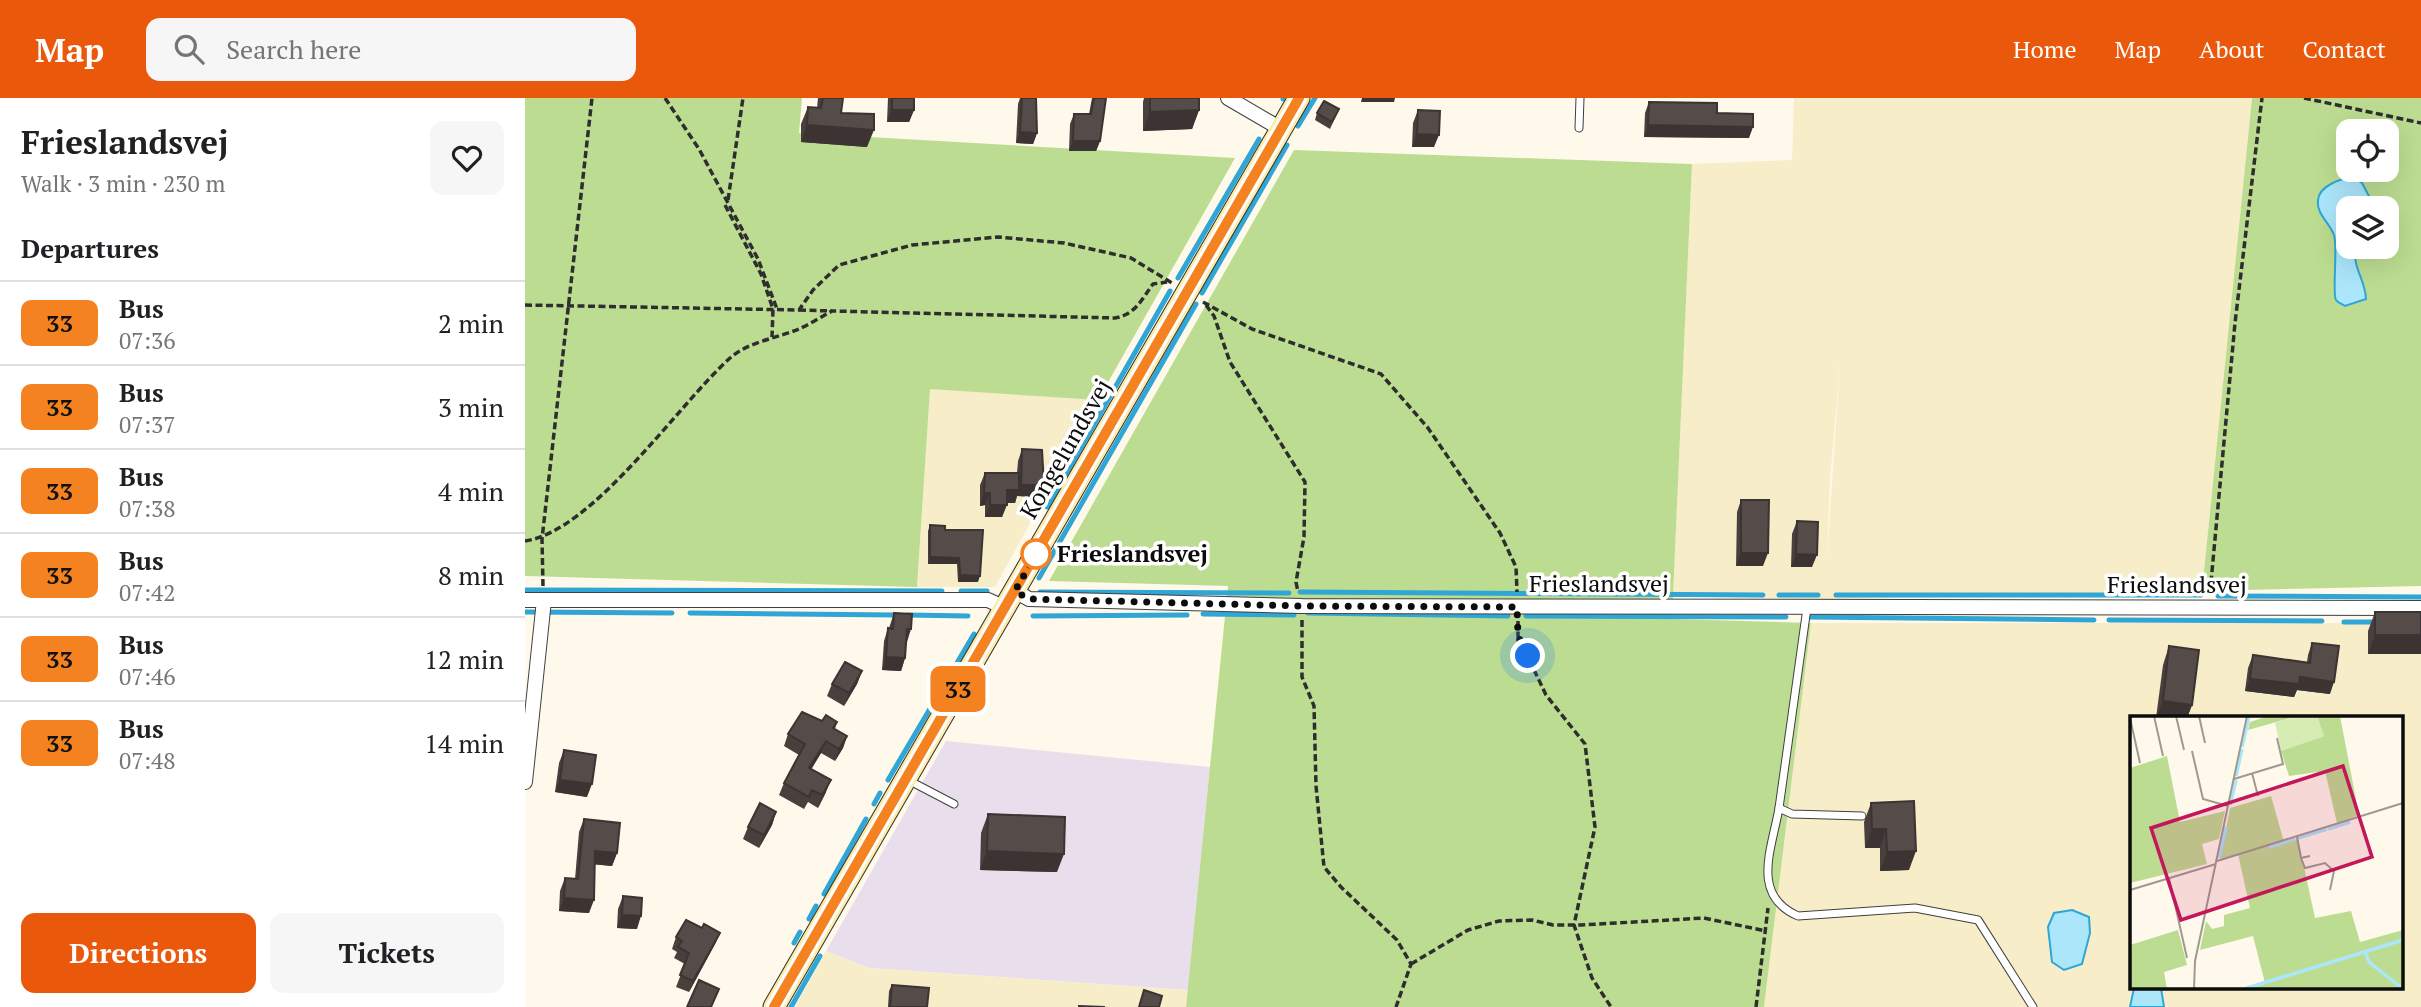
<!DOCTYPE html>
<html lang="en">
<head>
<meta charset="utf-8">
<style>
	:root { --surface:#fff; --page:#f6f6f6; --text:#202124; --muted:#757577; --line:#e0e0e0; --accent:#ea580c }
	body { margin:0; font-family:"PT Serif",serif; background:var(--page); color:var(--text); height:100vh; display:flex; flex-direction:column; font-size:26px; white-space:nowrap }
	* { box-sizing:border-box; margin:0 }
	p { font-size:23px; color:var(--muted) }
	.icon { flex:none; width:38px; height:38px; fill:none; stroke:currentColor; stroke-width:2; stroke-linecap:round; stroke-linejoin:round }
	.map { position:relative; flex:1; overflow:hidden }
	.sheet { display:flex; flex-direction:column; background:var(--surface); width:525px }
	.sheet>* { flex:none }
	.badge { padding:0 14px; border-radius:10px; font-size:24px; line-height:46px }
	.controls { position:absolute; left:1811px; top:21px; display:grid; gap:14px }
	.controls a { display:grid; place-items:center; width:63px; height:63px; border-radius:14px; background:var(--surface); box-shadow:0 7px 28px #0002; font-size:35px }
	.you { position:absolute; width:35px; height:35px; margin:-18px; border:5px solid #fff; border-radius:50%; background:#1a73e8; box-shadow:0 0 0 10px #1a73e833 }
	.map>.badge { position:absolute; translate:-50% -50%; box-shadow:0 0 0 4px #fff }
	h2 { padding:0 21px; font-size:26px; line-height:63px }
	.round { display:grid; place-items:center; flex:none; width:74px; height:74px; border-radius:14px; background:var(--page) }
	.head { display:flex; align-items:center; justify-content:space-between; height:119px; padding:0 21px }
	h1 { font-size:33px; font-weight:700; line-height:52px }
	.button { display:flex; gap:14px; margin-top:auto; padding:14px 21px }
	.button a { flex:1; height:80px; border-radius:14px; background:var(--accent); color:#fff; font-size:28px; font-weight:700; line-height:80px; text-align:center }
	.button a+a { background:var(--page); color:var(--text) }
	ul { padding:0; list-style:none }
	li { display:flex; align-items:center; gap:21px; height:84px; padding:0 21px; border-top:2px solid var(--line) }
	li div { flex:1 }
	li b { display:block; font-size:26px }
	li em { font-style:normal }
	li .badge { min-width:77px; font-weight:700; text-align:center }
	header { display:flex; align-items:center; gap:42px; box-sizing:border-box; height:98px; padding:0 35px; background:var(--accent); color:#fff }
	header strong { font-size:33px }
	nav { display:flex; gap:38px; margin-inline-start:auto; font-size:24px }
	.search { width:490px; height:63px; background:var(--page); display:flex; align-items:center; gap:18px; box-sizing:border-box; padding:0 24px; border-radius:14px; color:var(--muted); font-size:26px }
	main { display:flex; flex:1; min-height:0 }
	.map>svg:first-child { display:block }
	.industrial { fill:#e9dfec }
	.farmland { fill:#f7edc9; fill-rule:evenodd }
	.forest { fill:#bcdd91; fill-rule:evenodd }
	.water { fill:#ace6fa; stroke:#2fa6d5; stroke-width:2 }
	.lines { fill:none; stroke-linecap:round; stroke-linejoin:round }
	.stream { stroke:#2fa6d5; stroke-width:5 }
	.lane-casing { stroke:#3f3f3f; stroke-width:9 }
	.street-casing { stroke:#3f3f3f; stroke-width:16 }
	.secondary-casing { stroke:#2e2e2e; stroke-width:23 }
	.path { stroke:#2e2e2e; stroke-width:3.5; stroke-dasharray:7 3.5; stroke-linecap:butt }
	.lane { stroke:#fff; stroke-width:7 }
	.street { stroke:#fff; stroke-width:14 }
	.secondary { stroke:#ffeba6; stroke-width:21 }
	.wall { fill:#49403e }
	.shaded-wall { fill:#3c3432 }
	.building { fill:#554b48; stroke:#3c3432; stroke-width:2 }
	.line-casing { stroke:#fff; stroke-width:16 }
	.line { stroke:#f58220; stroke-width:10 }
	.walk { stroke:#0c0c0c; stroke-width:7; stroke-dasharray:0 12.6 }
	.stop-dot { fill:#fff; stroke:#f58220; stroke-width:3.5 }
	.labels { text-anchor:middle; stroke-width:7; stroke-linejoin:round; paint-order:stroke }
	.street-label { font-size:24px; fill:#0c0c0c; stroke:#fff }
	.stop-label { font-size:24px; font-weight:bold; fill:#0c0c0c; stroke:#fff; text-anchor:start }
	.inset-river { fill:none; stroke:#ace6fa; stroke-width:3.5 }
	.inset-road { fill:none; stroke:#9e9a92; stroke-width:2 }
	.view { fill:#c2185b; fill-opacity:0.15; stroke:#c2185b; stroke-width:3.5 }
	.inset-edge { fill:none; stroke:#0c0c0c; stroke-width:3.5 }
</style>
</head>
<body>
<header>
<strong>Map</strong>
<div class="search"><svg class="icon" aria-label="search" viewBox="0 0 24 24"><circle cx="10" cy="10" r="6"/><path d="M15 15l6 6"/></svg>Search here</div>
<nav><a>Home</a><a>Map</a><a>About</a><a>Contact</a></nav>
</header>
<main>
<section class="sheet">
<div class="head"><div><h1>Frieslandsvej</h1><p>Walk · 3 min · 230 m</p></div><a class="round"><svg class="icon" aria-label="heart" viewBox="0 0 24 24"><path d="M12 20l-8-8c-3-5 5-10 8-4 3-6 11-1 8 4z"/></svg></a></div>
<h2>Departures</h2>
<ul>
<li><span class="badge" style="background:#f58220;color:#111">33</span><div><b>Bus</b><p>07:36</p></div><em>2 min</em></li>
<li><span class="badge" style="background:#f58220;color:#111">33</span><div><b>Bus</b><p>07:37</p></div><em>3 min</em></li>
<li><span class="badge" style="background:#f58220;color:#111">33</span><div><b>Bus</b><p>07:38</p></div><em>4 min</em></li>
<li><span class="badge" style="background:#f58220;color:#111">33</span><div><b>Bus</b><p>07:42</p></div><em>8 min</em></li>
<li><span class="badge" style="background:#f58220;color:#111">33</span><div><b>Bus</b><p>07:46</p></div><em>12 min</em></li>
<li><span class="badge" style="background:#f58220;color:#111">33</span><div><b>Bus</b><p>07:48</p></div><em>14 min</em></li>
</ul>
<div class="button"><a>Directions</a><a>Tickets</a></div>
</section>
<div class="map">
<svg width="1896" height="909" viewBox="0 0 1896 909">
	<rect width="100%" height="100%" fill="#fff9eb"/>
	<polygon class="industrial" points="421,643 685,669 663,892 344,870 301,853"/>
	<g class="farmland">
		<path d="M1269,0H1727L1677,493L1300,501L1148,498L1167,66L1267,62ZM1315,267V268L1302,459L1305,381Z"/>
		<polygon points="405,290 573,302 470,489 392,489"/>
		<path d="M1286,525H1896V909H1239ZM1607,620H1877V890H1607Z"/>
		<polygon points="301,853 344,870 663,892 661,909 270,909"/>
	</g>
	<g class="forest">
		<polygon points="0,0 277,0 274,35 710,60 573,302 405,291 392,489 0,478"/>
		<path d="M1727,0H1896V488L1677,493ZM1824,33H1862V72H1824ZM1824,110H1862V149H1824Z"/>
		<polygon points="769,52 1167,66 1147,521 1286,525 1239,909 661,909 703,488 524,483"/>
	</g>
	<g class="water">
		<path d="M1827,79L1837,85L1845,100L1841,110H1824V149H1830C1828,172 1840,180 1841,201L1820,208C1817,206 1813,205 1811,202C1807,197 1813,149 1809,137C1805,125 1791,116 1793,102C1794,88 1815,81 1827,79Z"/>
		<polygon points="1547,812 1564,819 1565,835 1557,866 1539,872 1527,864 1523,829 1529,815"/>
		<polygon points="1609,890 1636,890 1639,909 1605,909"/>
	</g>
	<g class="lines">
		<g class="stream">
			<polyline points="758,1 758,0"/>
			<polyline points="773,28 790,0"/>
			<polyline points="653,180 734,41"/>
			<polyline points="677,195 762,47"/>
			<polyline points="522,409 645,193"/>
			<polyline points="514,480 671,206"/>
			<polyline points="0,492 417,493"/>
			<polyline points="436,493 462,493"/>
			<polyline points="515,494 764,495"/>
			<polyline points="775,494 1238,497"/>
			<polyline points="1254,497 1293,497"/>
			<polyline points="1311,497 1676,497"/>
			<polyline points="1693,498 1896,499"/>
			<polyline points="0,514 147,515"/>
			<polyline points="165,515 372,517"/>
			<polyline points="783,515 983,518"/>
			<polyline points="678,516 769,517"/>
			<polyline points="382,517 443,518"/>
			<polyline points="508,518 662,517"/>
			<polyline points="1001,518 1261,519"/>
			<polyline points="1283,519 1569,522"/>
			<polyline points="1584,522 1797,523"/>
			<polyline points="1819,524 1851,524"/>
			<polyline points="363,682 449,536"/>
			<polyline points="349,706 355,695"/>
			<polyline points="299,796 341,721"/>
			<polyline points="284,821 291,808"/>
			<polyline points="269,845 275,834"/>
			<polyline points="266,909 295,858"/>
		</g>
		<defs>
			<g id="lane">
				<polyline points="1054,30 1055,0"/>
				<polyline points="383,682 429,706"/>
				<polyline points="1254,710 1282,510"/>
				<path d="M1337,718L1267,716L1254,710C1247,751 1225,797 1273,818L1390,810L1453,822L1508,909"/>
			</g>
			<g id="street">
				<polyline points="703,0 756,31"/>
				<polyline points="490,493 504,501 777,508 1896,510"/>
				<polyline points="0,502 463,502 480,510"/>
				<polyline points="0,684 19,502"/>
			</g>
			<polyline id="secondary" points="249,909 774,0"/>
		</defs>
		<use href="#lane" class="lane-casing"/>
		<use href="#street" class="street-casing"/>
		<use href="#secondary" class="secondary-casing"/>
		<g class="path">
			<polyline points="140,0 174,51 233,161 252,211"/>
			<polyline points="1779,0 1896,25"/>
			<polyline points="203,102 218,0"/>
			<polyline points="200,107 236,176 248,211 247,239"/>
			<polyline points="678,204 727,231 856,276 903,330 975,435 991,469 992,494"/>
			<polyline points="0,207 274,212 288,192 314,167 387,147 473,139 539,145 606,160 647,185"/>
			<polyline points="681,207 689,218 705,264 780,384 779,439 771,484 773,494"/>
			<polyline points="274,212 307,213"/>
			<path d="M0,443C68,433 152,308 205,260C223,244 252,240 274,231C285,226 296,219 307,213L590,220C610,217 617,201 628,186L642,184"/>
			<polyline points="18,488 17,441 67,0"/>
			<polyline points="1685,495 1710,225 1737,0"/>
			<polyline points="777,522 777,579 789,608 791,688 799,769 816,789 872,842 886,866 871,909"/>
			<polyline points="993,523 993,538 1021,597 1060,646 1070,729 1049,827 1067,880 1086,909"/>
			<polyline points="886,866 943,832 974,823 1007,822 1028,827 1056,827 1179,820 1241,833"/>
			<polyline points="1231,909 1243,810"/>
		</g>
		<use href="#lane" class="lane"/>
		<use href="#street" class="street"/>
		<use href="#secondary" class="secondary"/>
	</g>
	<g class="wall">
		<polygon points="293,0 318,0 316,15 342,49 276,44 276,26 283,9 292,10"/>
		<polygon points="363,0 389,0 389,12 384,24 362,24"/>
		<polygon points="495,0 511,0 512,35 508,46 491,45 493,6"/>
		<polygon points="567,0 581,0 575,43 571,53 544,53 545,26 549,16 564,16"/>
		<polygon points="619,0 674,0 674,12 667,31 618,33 618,4"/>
		<polygon points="1124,4 1192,15 1224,40 1119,39 1120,15"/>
		<polygon points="814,11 805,31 790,22 792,15"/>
		<polygon points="893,12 909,49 887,49 888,25"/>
		<polygon points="497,351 514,399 492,398 490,405 482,405 477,419 460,419 460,407 455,408 455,387 460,375 492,375 493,363"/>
		<polygon points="1216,402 1238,468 1211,468 1212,414"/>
		<polygon points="1272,423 1287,469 1266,469 1267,436"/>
		<polygon points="405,427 420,432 453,484 433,484 432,466 403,466 403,433"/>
		<polygon points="1850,514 1896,514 1843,556 1843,533"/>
		<polygon points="369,515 381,544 380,560 376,573 357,572 359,543 363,530 364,530"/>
		<polygon points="1787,545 1805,596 1772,592 1769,599 1720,593 1723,570 1728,557 1782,564 1783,557"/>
		<polygon points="1644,548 1667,607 1662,620 1631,620 1638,567"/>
		<polygon points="337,573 332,586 319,608 302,598 307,586"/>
		<polygon points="297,623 312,624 310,631 322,638 318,650 310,663 296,655 286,671 301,694 293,710 283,704 279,711 254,697 259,685 274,657 259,648 263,636"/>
		<polygon points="39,652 62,699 30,694 34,665"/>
		<polygon points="1346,705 1384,772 1355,773 1355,750 1340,750 1339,724"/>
		<polygon points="251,714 247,727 234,750 218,741 223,729"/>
		<polygon points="463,716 532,774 455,772 456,735"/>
		<polygon points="59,721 92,755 87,768 69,766 64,815 34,813 35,793 40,780 50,781 54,734"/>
		<polygon points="98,798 112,831 92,830 93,811"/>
		<polygon points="177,830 195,835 190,846 164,894 151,889 160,866 149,860 152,854 147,851 151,839"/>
		<polygon points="367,887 402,909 363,909 364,893"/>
	</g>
	<g class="shaded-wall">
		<polygon points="837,0 870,0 869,4 836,4"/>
		<polygon points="367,12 389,12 384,24 362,24"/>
		<polygon points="674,12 667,31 618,33 625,14"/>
		<polygon points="282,27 349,32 342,49 276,44"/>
		<polygon points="1123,27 1228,29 1224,40 1119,39"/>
		<polygon points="495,34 512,35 508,46 491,45"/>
		<polygon points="892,36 914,37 909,49 887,49"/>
		<polygon points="548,43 575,43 571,53 544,53"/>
		<polygon points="496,387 519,387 514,399 492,398 490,405 477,405 482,392 494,392"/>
		<polygon points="459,395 465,395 460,407 455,408"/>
		<polygon points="465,407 482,407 477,419 460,419"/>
		<polygon points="1216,455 1243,455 1238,468 1211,468"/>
		<polygon points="1271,456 1292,457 1287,469 1266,469"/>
		<polygon points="405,459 434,460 432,466 403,466"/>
		<polygon points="435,477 455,478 453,484 433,484"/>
		<polygon points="382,531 386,531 382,544"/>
		<polygon points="1850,537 1896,537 1896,556 1843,556"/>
		<polygon points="361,559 380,560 376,573 357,572"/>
		<polygon points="337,573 332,586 319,608 324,595"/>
		<polygon points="1775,579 1809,584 1805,596 1772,592 1769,599 1720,593 1725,581"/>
		<polygon points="1638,603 1667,607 1662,620 1631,620"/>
		<polygon points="322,638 318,650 310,663 314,651"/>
		<polygon points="301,643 296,655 280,682 284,670"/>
		<polygon points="35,682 67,686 62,699 30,694"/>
		<polygon points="306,682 301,694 293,710 297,697"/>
		<polygon points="251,714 247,727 234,750 239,737"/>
		<polygon points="1347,731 1361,731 1355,750 1340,750"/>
		<polygon points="70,753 92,755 87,768 65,766"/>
		<polygon points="462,753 539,756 532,774 455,772"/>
		<polygon points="1391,753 1384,772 1355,773 1362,754"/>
		<polygon points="39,800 69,802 64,815 34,813"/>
		<polygon points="97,817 116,818 112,831 92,830"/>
		<polygon points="195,835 190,846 164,894 168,883"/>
	</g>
	<g class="building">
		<polygon points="298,0 318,0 316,15 349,16 349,32 282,27 283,9 296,10"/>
		<rect x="367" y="0" width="22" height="12"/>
		<polygon points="497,0 511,0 512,35 495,34"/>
		<polygon points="569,0 581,0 575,43 548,43 549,16 566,16"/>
		<polygon points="625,0 674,0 674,12 625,14"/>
		<polygon points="799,3 814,11 807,24 792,15"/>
		<polygon points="1124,4 1192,5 1192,15 1228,16 1228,29 1123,27"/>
		<polygon points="893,12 915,13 914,37 892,36"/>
		<polygon points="497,351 517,352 519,387 496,387"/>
		<polygon points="460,375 494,375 494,392 482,392 482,407 465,407 465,395 459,395"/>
		<polygon points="1216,402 1244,402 1243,455 1216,455"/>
		<polygon points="1272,423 1293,424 1292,457 1271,456"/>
		<polygon points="405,427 420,428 420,432 458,432 455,478 435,477 434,460 405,459"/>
		<rect x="1850" y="514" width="46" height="23"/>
		<polygon points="369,515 387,516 386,531 382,531 380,560 361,559 363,530 368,531"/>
		<polygon points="1787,545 1814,548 1809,584 1775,579 1774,586 1725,581 1728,557 1785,565"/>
		<polygon points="1644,548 1674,552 1667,607 1638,603"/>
		<polygon points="320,564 337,573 324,595 307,586"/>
		<polygon points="277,614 297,623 301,617 312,624 308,630 322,638 314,651 301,643 284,670 306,682 297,697 287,692 284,699 259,685 280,646 263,636"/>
		<polygon points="39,652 71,657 67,686 35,682"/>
		<polygon points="1389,703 1391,753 1362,754 1361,731 1347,731 1346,705"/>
		<polygon points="235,705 251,714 239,737 223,729"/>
		<polygon points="463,716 540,719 539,756 462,753"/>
		<polygon points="59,721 95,725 92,755 70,753 69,802 39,800 40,780 53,781"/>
		<polygon points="98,798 117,800 116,818 97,817"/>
		<polygon points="161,822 177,830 179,826 195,835 168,883 155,877 164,855 153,849 157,843 151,839"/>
		<polygon points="174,882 194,891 186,909 162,909"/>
		<polygon points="367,887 404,890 402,909 365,909"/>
		<polygon points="619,892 637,898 634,909 614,909"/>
		<polygon points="554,908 580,909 554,909"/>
	</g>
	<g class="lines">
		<defs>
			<polyline id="line" points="249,909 774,0"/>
		</defs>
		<use href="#line" class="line-casing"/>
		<use href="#line" class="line"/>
		<polyline class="walk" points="511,456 490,493 504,501 777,508 992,509 993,538 1003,558"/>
	</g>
	<circle class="stop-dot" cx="511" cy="456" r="14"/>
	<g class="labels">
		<g class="street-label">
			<text transform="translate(541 351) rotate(-60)" y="8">Kongelundsvej</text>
			<text x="1074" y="494">Frieslandsvej</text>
			<text x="1652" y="495">Frieslandsvej</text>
		</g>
		<g class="stop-label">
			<text x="532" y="464">Frieslandsvej</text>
		</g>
	</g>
	<g transform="translate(1605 618)">
		<rect width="273" height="273" fill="#fff9eb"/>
		<path d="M168,0H187L194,20L151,35L145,7Z" fill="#d7ecb2"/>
		<path d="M138,0H168L118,14L120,6ZM187,0H210L229,99L207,107L195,55L159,60L151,35L194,20ZM37,40L50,106L95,95L89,123L72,128L77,148L0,167V52ZM141,80L154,126L168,123L185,202L221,195L230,226L273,214V273H115L135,267L123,220L70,234L76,205L82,213L94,210V199L120,192L108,138L90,143L100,92ZM48,214L57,249L34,256L37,273H0V229Z" fill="#bcdd91"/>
		<path class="inset-river" d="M112,31L119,0M106,60L112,33M100,89L106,64M198,113L220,106M168,122L197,113M139,131L165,123M89,142L96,111M235,236L239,246L273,273M114,273L273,224"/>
		<path class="inset-road" d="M24,0L33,40M46,0L54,34M69,0L75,27M0,2L10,47M62,35L73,83L98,90M122,57L128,80M104,63L153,48L147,22M167,121L171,142M180,140L171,142L175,152L195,147L204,155L200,174M87,145L273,87M39,162L57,242M0,174L86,148M64,273L65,245L117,0"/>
		<path class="view" d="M213,50L242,141L51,204L21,112Z"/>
		<rect width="273" height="273" class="inset-edge"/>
	</g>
</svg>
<div class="controls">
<a><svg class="icon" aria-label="locate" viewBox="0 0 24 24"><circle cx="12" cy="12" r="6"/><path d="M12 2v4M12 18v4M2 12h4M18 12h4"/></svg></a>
<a><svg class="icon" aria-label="layers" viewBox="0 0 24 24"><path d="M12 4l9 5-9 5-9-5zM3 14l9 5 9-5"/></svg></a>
</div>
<div class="you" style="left:1003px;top:558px"></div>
<b class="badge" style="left:433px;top:591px;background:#f58220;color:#111">33</b>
</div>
</main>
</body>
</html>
